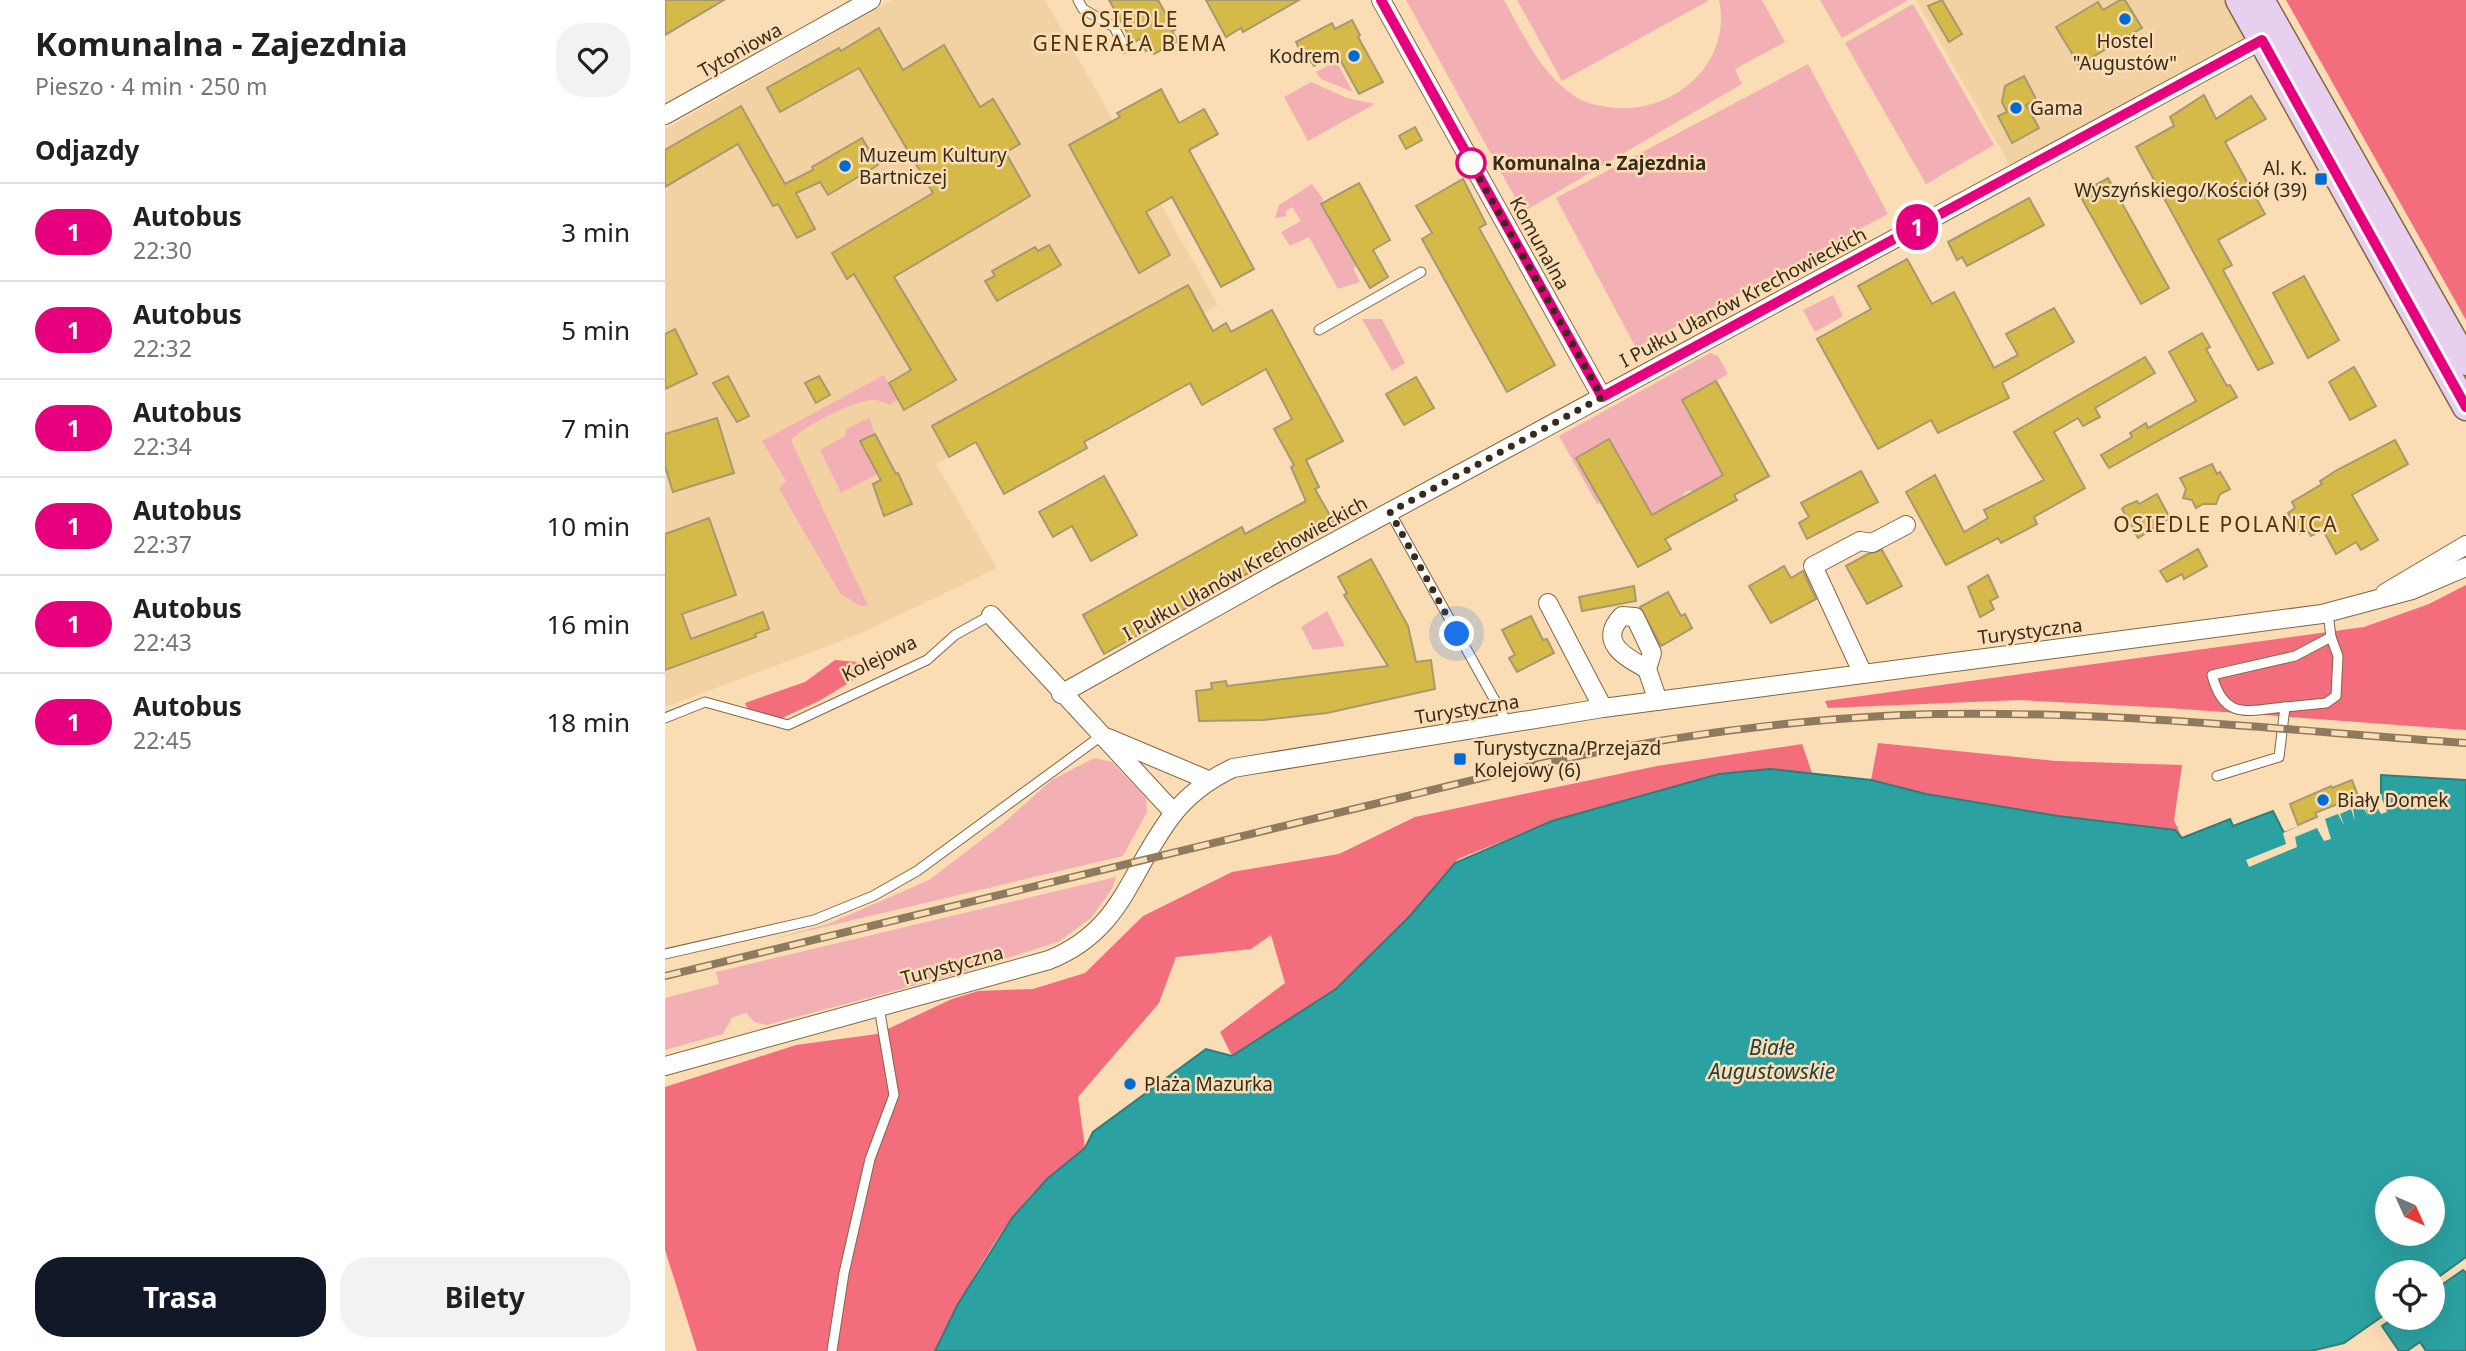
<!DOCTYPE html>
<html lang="pl">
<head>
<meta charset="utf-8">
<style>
	:root { --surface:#fff; --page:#f2f2f2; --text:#202124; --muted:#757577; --line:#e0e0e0; --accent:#111827 }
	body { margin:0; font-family:"Noto Sans",sans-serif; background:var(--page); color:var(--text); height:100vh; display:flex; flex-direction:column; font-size:26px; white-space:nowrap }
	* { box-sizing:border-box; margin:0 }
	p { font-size:23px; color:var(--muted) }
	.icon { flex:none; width:38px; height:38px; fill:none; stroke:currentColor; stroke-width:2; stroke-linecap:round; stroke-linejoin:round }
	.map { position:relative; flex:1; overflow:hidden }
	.side { display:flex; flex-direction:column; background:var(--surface); width:665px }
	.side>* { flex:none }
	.badge { padding:0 14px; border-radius:23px; font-size:24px; line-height:46px }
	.needle { width:46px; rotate:135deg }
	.tools { position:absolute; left:1710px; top:1176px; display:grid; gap:14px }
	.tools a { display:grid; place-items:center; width:70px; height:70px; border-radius:50%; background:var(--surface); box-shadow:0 7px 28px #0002; font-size:35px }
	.you { position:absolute; width:35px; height:35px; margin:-18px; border:5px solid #fff; border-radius:50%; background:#1a73e8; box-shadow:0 0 0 10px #1a73e833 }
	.map>.badge { position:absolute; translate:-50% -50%; box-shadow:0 0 0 4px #fff }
	h2 { padding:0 35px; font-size:26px; line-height:63px }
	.round { display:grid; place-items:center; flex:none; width:74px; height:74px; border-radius:28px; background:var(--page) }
	.headline { display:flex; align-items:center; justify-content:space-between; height:119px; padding:0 35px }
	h1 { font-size:33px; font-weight:700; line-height:52px }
	.cta { display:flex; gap:14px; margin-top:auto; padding:14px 35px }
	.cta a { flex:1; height:80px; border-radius:28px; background:var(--accent); color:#fff; font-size:28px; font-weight:700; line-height:80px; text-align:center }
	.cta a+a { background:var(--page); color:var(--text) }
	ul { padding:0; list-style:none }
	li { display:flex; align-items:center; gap:21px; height:98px; padding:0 35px; border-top:2px solid var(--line) }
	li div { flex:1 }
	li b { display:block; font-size:26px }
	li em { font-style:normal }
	li .badge { min-width:77px; font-weight:700; text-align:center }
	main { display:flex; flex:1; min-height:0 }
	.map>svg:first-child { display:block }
	.built { fill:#f2d1a3 }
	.green { fill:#f3b0b4 }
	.forest { fill:#f46d7c }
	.water { fill:#2ca1a2; stroke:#2f7e7a; stroke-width:2; fill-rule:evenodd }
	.pier { fill:#faddb5 }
	.building { fill:#d5ba4a; stroke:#a59a6e; stroke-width:2 }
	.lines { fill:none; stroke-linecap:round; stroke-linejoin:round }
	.lane-casing { stroke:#806742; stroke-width:11 }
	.street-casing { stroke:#806742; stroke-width:20 }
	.secondary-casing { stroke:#806742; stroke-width:29 }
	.lane { stroke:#fff; stroke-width:9 }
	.street { stroke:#fff; stroke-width:18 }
	.secondary { stroke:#e7cff0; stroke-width:26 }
	.rail-casing { stroke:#8d7a5f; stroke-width:8 }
	.rail { stroke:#faddb5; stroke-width:5; stroke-dasharray:16; stroke-linecap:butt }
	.line-casing { stroke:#fff; stroke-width:16 }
	.line { stroke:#e6007e; stroke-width:10 }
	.walk { stroke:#372c1c; stroke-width:7; stroke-dasharray:0 12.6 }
	.poi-dot { fill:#026bd3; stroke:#faddb5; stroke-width:2.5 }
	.stop-dot { fill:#fff; stroke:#e6007e; stroke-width:3.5 }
	.labels { text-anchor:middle; stroke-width:5; stroke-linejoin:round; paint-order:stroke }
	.poi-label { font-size:19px; fill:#372c1c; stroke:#faddb5; text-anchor:start }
	.street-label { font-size:19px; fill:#372c1c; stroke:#faddb5 }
	.stop-label { font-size:19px; font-weight:bold; fill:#372c1c; stroke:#faddb5; text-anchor:start }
	.neighbourhood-label { font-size:21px; letter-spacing:2px; fill:#4b340e; stroke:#faddb5 }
	.water-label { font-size:21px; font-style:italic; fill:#204242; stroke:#faddb5 }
</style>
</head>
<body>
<main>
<section class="side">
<div class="headline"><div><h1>Komunalna - Zajezdnia</h1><p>Pieszo · 4 min · 250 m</p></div><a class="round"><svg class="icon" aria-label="heart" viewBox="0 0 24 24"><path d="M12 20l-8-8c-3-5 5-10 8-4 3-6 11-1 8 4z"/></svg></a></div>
<h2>Odjazdy</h2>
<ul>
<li><span class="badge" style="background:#e6007e;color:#fff">1</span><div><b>Autobus</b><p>22:30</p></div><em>3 min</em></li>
<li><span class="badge" style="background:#e6007e;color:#fff">1</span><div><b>Autobus</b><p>22:32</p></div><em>5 min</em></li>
<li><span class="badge" style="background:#e6007e;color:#fff">1</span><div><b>Autobus</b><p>22:34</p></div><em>7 min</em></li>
<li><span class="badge" style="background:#e6007e;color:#fff">1</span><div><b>Autobus</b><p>22:37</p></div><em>10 min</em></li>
<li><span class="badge" style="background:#e6007e;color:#fff">1</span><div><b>Autobus</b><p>22:43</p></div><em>16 min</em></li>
<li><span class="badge" style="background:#e6007e;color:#fff">1</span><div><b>Autobus</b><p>22:45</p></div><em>18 min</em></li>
</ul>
<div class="cta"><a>Trasa</a><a>Bilety</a></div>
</section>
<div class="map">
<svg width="1801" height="1351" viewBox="0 0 1801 1351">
	<rect width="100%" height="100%" fill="#faddb5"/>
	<g class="built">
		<polygon points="227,0 380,0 553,305 271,464 332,568 192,635 0,707 0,129"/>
		<polygon points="1251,0 1559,0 1585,42 1345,165"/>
	</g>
	<g class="green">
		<path d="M741,0H839C858,34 875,72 908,95C918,103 931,105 943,107C1005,117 1068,65 1054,0H1097L1120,42L1070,69L1077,84L858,212Z"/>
		<polygon points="852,0 1043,0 1043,1 897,81"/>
		<polygon points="1155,0 1243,0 1177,38"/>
		<polygon points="1248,4 1329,145 1261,184 1180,43"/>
		<polygon points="671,61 688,92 656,79 651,72"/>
		<polygon points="1143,64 1223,214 971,348 891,198"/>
		<polygon points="646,82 682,98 710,104 643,141 619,97"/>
		<polygon points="647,184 658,199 657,204 693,265 688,268 695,282 673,289 644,237 625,246 616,232 636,221 627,207 620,212 622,216 610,218 614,205"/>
		<polygon points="1168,295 1178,316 1150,332 1138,310"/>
		<polygon points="697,319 717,319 740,363 727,371"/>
		<polygon points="1045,353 1053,356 1063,374 1017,400 1058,475 1027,493 1025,490 1018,494 1019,497 987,515 944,439 911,458 936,502 932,504 894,436"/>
		<path d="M219,375L233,399L225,405C221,403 214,400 209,400C189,400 139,426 126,440L203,606L193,605L175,593L114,489L121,481L97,441Z"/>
		<polygon points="204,418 210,434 196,441 213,474 176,493 155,450 180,436 181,429"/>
		<polygon points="662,611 680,646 648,650 636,627"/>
		<polygon points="429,758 447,762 481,798 482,812 458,856 108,939 163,924 264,880 336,825 387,780"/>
		<polygon points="451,877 447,889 426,918 393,942 292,974 102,1025 89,1022 81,1013 67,1018 58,1034 0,1050 0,998 54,984 51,972"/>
	</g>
	<g class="forest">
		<polygon points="1621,0 1801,0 1801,320"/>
		<polygon points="1801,585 1801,730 1504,708 1354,700 1163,708 1160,701 1699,627 1764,604"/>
		<polygon points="170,660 215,664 154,701 117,718 86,716 80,703 140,682"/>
		<polygon points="1213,743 1391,761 1517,765 1509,820 1517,838 1510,830 1393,816 1261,794 1206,780"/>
		<path d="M1137,744L1147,773L1105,769L1054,774L888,821L793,859L744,917L671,989L567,1056L555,1032L620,983L606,935L586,949L511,957L494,1003L413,1097L420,1148C408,1158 394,1168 382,1179C333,1225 300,1291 270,1351H32L0,1250V1087L131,1045L212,1034L287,999L313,991L368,989L420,973L478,916L567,872L674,854L750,817L992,766Z"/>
	</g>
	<g class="water">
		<path d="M1105,769L1206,780L1261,794L1393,816L1510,830L1517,838L1565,819L1568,826L1608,811L1619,833L1716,795V775L1801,780V1257L1768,1281V1272H1722V1313L1679,1343L1646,1351H270L293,1304L347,1218L382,1179L420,1148L428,1132L541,1049L567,1056L671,989L744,917L790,863L887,821L1054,774ZM1722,1188H1768V1234H1722Z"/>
		<polygon points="1798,1270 1801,1273 1801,1351 1761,1351 1755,1342 1742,1351 1734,1351 1717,1326 1729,1318 1768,1318 1768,1291"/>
	</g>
	<polygon class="pier" points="1714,791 1722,812 1716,814 1708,800 1699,804 1703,816 1697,805 1688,809 1690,821 1686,809 1675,814 1679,825 1673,814 1660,819 1666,839 1659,841 1652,828 1630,837 1632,847 1584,867 1581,860 1621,844 1618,833"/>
	<g class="building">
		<polygon points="0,0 59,0 0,35"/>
		<polygon points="444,0 493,0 510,30 507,31 513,41 489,54 486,48 481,51 475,39 468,43"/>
		<polygon points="541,0 634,0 578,32 576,28 561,37"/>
		<polygon points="1277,0 1297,34 1284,42 1263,6"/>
		<polygon points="1455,0 1460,0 1477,28 1414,65 1391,27 1433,2 1438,10"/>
		<polygon points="687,20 695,35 693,37 718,82 694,94 672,54 649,66 644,59 640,61 631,42 667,23 670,29"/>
		<polygon points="214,28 238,70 279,45 315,107 328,99 355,144 343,151 342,155 365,196 229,277 291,380 239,410 224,383 246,370 189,274 182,279 167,253 268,193 194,68 115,112 102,88 174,48 176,51"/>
		<polygon points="1359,76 1371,99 1361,105 1374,128 1347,143 1333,116 1342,112 1337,102 1340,86"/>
		<polygon points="496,89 514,123 539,109 553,134 524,150 589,269 556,287 507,197 481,212 505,255 474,273 404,145 455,117 452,113"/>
		<polygon points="1539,95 1551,119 1586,96 1601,119 1560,142 1600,214 1553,240 1567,265 1558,270 1608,363 1593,370 1471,147 1509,126 1505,117"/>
		<polygon points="76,106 120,184 148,170 147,167 197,138 213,165 163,195 155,182 131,193 150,229 132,238 113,204 108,206 73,144 0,187 0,150"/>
		<polygon points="750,127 757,140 741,149 734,136"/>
		<polygon points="1443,178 1504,288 1476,304 1414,194"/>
		<polygon points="798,179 821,224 814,228 890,365 842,392 757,239 767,233 751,206"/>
		<polygon points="694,183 725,240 708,250 723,277 705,288 656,204"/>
		<polygon points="1364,198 1379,225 1302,266 1297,257 1292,260 1283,242"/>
		<polygon points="384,245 396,265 332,301 320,281 330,276 327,271 370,247 373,251"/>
		<polygon points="1242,259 1267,304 1289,292 1329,368 1353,355 1341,334 1389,308 1409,342 1337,383 1344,398 1273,433 1266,420 1213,449 1152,339 1206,309 1193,286"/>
		<polygon points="1639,276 1674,340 1643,358 1608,293"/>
		<polygon points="523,285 548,331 561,323 566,332 607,310 678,441 641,460 654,487 650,489 668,521 596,561 598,565 439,654 418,615 577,527 580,534 641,501 626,467 629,465 609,429 627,419 601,369 537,405 525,383 419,442 422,448 339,494 311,442 284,457 267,426"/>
		<polygon points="10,329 32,374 0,389 0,334"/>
		<polygon points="1537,333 1545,347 1541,349 1562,386 1565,385 1572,397 1444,468 1436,455 1467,437 1465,433 1481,423 1483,428 1531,401 1504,352"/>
		<polygon points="1480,357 1490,373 1430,408 1435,417 1418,426 1413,418 1389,432 1420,488 1369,517 1372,524 1336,543 1333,538 1281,565 1241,492 1270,475 1299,532 1323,518 1319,510 1379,480 1349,432"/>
		<polygon points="1689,367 1711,406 1685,420 1664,382"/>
		<polygon points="63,376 84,416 72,422 48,383"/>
		<polygon points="154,376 165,395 151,403 140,383"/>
		<polygon points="751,377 769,408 739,425 721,394"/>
		<polygon points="1051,381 1104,476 1069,495 1072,500 1000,539 1006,549 973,567 911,458 944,439 987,515 1058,475 1017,400"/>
		<polygon points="52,418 69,473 8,492 0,466 0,434"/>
		<polygon points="210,434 231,474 233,473 247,504 219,516 208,484 216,480 195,441"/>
		<polygon points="1730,440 1743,464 1687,495 1713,540 1696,550 1691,542 1671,554 1658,530 1646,536 1642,529 1635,534 1623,513 1630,508 1627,502 1657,484 1655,481 1672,470"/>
		<polygon points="1547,464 1552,474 1555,472 1565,489 1555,494 1551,504 1538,504 1531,508 1527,500 1518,498 1521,489 1515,478"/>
		<polygon points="1196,471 1213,502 1142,539 1134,523 1144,517 1136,503"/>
		<polygon points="439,476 472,535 426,561 407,526 388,537 374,512"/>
		<polygon points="1492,494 1505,518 1473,538 1457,509 1460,506 1472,501 1474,504"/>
		<polygon points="44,518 71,595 17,614 26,639 98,612 104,629 90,634 91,637 0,670 0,534"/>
		<polygon points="1533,549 1542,566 1519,579 1517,574 1502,582 1495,571"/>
		<polygon points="1217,550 1237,586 1202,604 1181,566 1203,554"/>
		<polygon points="706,559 743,626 751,662 766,660 770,689 662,713 598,720 534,721 531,691 547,689 546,683 561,681 562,686 723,666 679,595 682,593 673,577"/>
		<polygon points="1119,566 1126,578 1138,571 1151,599 1106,623 1084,586"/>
		<polygon points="1323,575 1333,597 1325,601 1329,609 1315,617 1303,587"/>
		<polygon points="969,586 971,601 917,611 914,597"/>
		<polygon points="1003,592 1016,616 1020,614 1027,628 996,646 975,607"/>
		<polygon points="866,616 878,640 882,639 889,653 852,672 844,658 850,655 837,630"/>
		<polygon points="1687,780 1693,796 1650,813 1652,817 1633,825 1625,804 1666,786 1667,788"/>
	</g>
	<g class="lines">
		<defs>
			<g id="lane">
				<polyline points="413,0 418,9 449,27 460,48"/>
				<polyline points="654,330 756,272"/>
				<polyline points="725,512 843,724"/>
				<polyline points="1620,707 1661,703 1671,696 1673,656 1666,637"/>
				<polyline points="0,718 40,702 123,725 262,660 290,635 326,615"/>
				<path d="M1552,776L1614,757L1620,707C1581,711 1559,720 1547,675L1630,656L1666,637L1663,613"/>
				<polyline points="0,954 149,920 208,896 252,871 436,736"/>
				<polyline points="167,1351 179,1273 205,1159 229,1095 214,1007"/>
			</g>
			<g id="street">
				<polyline points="716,0 937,397"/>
				<polyline points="0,115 206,0"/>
				<polyline points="1720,593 1801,545"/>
				<polyline points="883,603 938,708"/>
				<polyline points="326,615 509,813"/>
				<path d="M982,669C960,657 932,642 957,616L970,617L987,653L982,669L993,701"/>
				<polyline points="1198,674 1148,566 1195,541 1207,543 1241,525"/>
				<polyline points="396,694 608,575 1597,40"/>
				<polyline points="443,738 543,780"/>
				<path d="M0,1066L384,960C459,930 464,870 509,813C526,792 545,779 568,768L938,708L1657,614L1747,590L1801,567"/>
			</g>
			<g id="secondary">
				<polyline points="1574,0 1801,407"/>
				<polyline points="1596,0 1801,362"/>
			</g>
		</defs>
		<use href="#lane" class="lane-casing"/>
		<use href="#street" class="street-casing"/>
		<use href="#secondary" class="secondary-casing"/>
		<use href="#lane" class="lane"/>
		<use href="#street" class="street"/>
		<use href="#secondary" class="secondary"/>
		<defs>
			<path id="rail" d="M0,976L870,765C991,738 1113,721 1236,715C1424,708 1614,730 1801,743"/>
		</defs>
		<use href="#rail" class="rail-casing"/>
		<use href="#rail" class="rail"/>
	</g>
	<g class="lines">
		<defs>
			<polyline id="line" points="716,0 937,397 1597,40 1801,407"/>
		</defs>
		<use href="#line" class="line-casing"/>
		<use href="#line" class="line"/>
		<polyline class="walk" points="792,634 725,512 937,397 806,163"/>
	</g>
	<g class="poi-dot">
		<circle cx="1460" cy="19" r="7"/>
		<circle cx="689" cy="56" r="7"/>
		<circle cx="1351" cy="108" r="7"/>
		<circle cx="180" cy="166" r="7"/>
		<rect x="1649" y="172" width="14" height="14" rx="3.5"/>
		<rect x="788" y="752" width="14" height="14" rx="3.5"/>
		<circle cx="1658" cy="800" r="7"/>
		<circle cx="465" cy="1084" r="7"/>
	</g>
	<circle class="stop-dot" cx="806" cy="163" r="14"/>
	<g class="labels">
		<g class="poi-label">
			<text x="1460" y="48" text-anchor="middle">Hostel<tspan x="1460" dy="22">"Augustów"</tspan></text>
			<text x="675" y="63" text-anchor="end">Kodrem</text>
			<text x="1365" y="115">Gama</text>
			<text x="194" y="162">Muzeum Kultury<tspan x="194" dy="22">Bartniczej</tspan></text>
			<text x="1642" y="175" text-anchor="end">Al. K.<tspan x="1642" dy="22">Wyszyńskiego/Kościół (39)</tspan></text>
			<text x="809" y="755">Turystyczna/Przejazd<tspan x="809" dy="22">Kolejowy (6)</tspan></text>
			<text x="1672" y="807">Biały Domek</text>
			<text x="479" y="1091">Plaża Mazurka</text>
		</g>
		<g class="street-label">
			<text transform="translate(75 50) rotate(-29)" y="7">Tytoniowa</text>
			<text transform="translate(875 243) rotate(61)" y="7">Komunalna</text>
			<text transform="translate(1078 297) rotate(-28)" y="7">I Pułku Ułanów Krechowieckich</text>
			<text transform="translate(580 568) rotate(-29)" y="7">I Pułku Ułanów Krechowieckich</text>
			<text transform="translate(1365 631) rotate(-7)" y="7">Turystyczna</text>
			<text transform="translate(214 658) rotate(-26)" y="7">Kolejowa</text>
			<text transform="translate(802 709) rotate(-9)" y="7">Turystyczna</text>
			<text transform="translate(287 965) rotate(-15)" y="7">Turystyczna</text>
		</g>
		<g class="stop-label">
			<text x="827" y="170">Komunalna - Zajezdnia</text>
		</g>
		<g class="neighbourhood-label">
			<text x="465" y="27">OSIEDLE<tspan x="465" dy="24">GENERAŁA BEMA</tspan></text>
			<text x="1561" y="532">OSIEDLE POLANICA</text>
		</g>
		<g class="water-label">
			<text x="1107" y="1055">Białe<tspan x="1107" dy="24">Augustowskie</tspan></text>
		</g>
	</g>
</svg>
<div class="tools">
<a><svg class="needle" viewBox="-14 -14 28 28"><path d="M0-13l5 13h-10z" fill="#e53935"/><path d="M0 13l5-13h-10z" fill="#757577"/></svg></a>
<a><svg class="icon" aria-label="locate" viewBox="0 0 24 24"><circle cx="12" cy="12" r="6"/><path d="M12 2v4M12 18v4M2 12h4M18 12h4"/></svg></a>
</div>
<div class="you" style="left:792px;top:634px"></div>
<b class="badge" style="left:1252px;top:227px;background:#e6007e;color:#fff">1</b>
</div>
</main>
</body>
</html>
